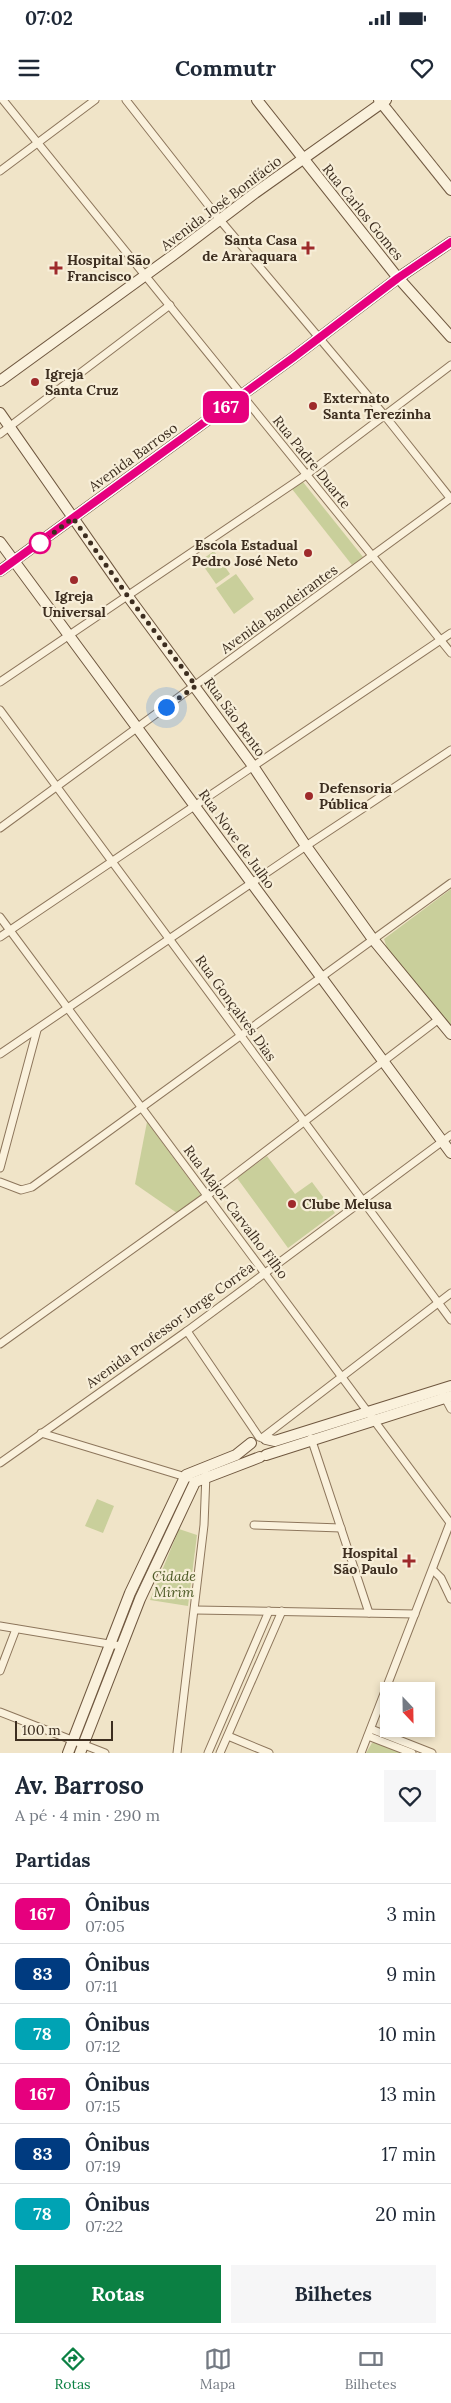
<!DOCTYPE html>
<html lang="pt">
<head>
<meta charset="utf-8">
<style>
	:root { --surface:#fff; --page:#f6f6f7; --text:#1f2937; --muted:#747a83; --line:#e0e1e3; --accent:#0b8043 }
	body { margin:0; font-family:Lora,serif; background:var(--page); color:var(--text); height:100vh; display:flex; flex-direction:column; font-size:19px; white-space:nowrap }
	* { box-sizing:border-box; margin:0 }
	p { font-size:16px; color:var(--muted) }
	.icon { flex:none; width:28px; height:28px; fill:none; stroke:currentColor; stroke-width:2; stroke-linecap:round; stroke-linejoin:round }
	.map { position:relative; height:1653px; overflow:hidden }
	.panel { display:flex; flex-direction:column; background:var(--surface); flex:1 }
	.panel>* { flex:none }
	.badge { padding:0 10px; border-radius:8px; font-size:18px; line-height:32px }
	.needle { width:32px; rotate:158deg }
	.tools { position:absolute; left:380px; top:1582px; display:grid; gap:10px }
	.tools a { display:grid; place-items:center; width:55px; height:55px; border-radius:0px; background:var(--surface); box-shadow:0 2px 8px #0003; font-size:25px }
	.scale { position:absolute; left:15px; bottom:12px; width:98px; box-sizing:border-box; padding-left:5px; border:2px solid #3d2e20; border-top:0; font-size:14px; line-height:18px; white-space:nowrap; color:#3d2e20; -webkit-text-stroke:4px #f7eed8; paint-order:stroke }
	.you { position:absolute; width:25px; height:25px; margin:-12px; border:4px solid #fff; border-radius:50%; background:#1a73e8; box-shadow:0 0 0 8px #1a73e833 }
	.map>.badge { position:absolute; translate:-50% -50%; box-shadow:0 0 0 2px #fff }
	h2 { padding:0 15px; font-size:19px; line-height:45px }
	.round { display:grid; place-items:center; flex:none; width:52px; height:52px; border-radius:0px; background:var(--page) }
	.headline { display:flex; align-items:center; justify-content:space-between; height:85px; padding:0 15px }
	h1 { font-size:24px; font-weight:800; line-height:38px }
	.action { display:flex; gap:10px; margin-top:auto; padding:10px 15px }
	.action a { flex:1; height:58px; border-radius:0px; background:var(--accent); color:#fff; font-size:20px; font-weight:800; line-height:58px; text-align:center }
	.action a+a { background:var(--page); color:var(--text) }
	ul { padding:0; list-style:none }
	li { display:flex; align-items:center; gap:15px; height:60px; padding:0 15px; border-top:1px solid var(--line) }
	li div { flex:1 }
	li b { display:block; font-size:19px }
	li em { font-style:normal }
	li .badge { min-width:55px; font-weight:700; text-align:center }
	.status { display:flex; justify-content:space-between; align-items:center; height:35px; padding:0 25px; background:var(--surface); direction:ltr }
	.status svg { height:14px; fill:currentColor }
	header { display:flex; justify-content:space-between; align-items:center; height:65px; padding:0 15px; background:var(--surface); font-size:22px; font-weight:800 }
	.menu { display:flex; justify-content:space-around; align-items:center; height:70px; border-top:1px solid var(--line); background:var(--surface); font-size:14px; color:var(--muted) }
	.menu a { display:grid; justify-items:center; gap:2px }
	.menu .active { color:var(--accent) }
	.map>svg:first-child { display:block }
	.green { fill:#c9cf9b }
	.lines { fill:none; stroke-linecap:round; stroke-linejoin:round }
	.street-casing { stroke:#8d765c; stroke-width:9 }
	.secondary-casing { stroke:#6f573f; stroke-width:12 }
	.street { stroke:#faf1dc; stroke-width:7 }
	.secondary { stroke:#faf1dc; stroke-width:10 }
	.line-casing { stroke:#fff; stroke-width:11 }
	.line { stroke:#e6007e; stroke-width:8 }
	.walk { stroke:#3d2e20; stroke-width:5; stroke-dasharray:0 9 }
	.poi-dot { fill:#9e2a2b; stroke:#f7eed8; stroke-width:2 }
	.stop-dot { fill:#fff; stroke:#e6007e; stroke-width:2.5 }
	.labels { text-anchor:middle; stroke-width:4.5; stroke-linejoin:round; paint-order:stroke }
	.street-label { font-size:14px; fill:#3d2e20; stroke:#f7eed8 }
	.poi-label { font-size:14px; font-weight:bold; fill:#3d2e20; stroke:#f7eed8; text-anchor:start }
	.park-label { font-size:14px; font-style:italic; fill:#4d5a26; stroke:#f7eed8 }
</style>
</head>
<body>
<div class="status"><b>07:02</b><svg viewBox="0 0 49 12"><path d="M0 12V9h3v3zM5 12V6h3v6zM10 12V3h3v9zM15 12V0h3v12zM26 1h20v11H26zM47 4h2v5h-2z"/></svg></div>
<header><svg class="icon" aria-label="menu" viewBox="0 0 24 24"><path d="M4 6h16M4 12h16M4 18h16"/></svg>Commutr<svg class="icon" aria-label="heart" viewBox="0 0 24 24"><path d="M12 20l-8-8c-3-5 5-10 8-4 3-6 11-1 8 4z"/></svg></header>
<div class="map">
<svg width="451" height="1653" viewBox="0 0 451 1653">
	<rect width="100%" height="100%" fill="#f0e4c8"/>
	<g class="green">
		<polygon points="303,382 363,457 352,465 292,389"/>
		<polygon points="214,451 230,474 216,484 200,461"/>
		<polygon points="236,474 254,499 234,514 216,488"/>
		<polygon points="451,789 451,928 387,848 384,839"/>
		<polygon points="147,1022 201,1095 177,1113 135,1084"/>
		<polygon points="267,1056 295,1094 312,1082 335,1113 288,1148 237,1078"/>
		<polygon points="97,1399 114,1406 103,1433 85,1426"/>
		<polygon points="179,1429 197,1435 188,1506 150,1500"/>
		<polygon points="372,1643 375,1643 402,1653 366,1653"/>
	</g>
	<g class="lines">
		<defs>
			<g id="street">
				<polyline points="3,0 451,553"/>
				<polyline points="126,0 220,120 385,316 451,399"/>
				<polyline points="0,71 95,0"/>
				<polyline points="0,334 170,205"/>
				<polyline points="0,582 306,375 451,265"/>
				<polyline points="0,610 451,1220"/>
				<polyline points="0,728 451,398"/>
				<polyline points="0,817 451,1424"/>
				<polyline points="0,837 451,533"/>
				<polyline points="0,954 306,746 451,650"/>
				<polyline points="0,1068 37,930"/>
				<polyline points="0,1082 21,1090 32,1087 451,783"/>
				<polyline points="187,1231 259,1337"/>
				<polyline points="0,1244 208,1095 439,919"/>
				<polyline points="443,1294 451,1309"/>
				<polyline points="41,1333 189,1378"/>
				<polyline points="262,1338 451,1193"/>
				<polyline points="311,1338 369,1513"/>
				<polyline points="0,1363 187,1231 451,1035"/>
				<polyline points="254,1425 341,1428"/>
				<polyline points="433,1470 441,1478 451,1499"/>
				<polyline points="195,1510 415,1514"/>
				<polyline points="0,1526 121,1546"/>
				<polyline points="0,1571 16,1529"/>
				<polyline points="0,1612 105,1653"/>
				<polyline points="371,1629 432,1653"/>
				<polyline points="228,1636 269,1653"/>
				<polyline points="368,1636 412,1653"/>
				<polyline points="177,1653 204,1425 206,1374"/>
				<polyline points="208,1653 269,1511"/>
				<polyline points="220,1653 282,1511"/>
				<polyline points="361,1653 450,1423"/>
			</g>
			<g id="secondary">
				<polyline points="257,0 394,173 451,237"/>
				<polyline points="379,0 451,90"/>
				<polyline points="0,281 172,156 255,93 386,0"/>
				<polyline points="0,313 127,495 253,666 306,746 372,838 451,934"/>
				<polyline points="0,442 451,1053"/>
				<polyline points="0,471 294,257 398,178 451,142"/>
				<polyline points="266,1339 275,1341 451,1286"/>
				<polyline points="266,1355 451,1296"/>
				<polyline points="68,1653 130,1493 186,1375 236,1355 251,1343"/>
				<polyline points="80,1653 140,1499 195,1382 260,1357"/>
			</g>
		</defs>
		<use href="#street" class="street-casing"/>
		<use href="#secondary" class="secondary-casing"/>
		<use href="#street" class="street"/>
		<use href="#secondary" class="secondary"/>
	</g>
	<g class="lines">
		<defs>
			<polyline id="line" points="0,471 294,257 398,178 451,142"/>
		</defs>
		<use href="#line" class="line-casing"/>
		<use href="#line" class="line"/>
		<polyline class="walk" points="40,443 73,418 127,495 196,586 166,607"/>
	</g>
	<g class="poi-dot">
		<path d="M305.5 140.5h5v5h5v5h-5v5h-5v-5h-5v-5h5z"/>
		<path d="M53.5 160.5h5v5h5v5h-5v5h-5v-5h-5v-5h5z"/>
		<circle cx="35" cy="282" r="5"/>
		<circle cx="313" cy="306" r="5"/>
		<circle cx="308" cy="453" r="5"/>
		<circle cx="74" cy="480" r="5"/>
		<circle cx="309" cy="696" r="5"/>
		<circle cx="292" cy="1104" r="5"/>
		<path d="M406.5 1453.5h5v5h5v5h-5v5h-5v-5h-5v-5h5z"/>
	</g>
	<circle class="stop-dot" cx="40" cy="443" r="10"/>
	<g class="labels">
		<g class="street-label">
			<text transform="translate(221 103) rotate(-37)" y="5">Avenida José Bonifácio</text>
			<text transform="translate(363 112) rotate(51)" y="5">Rua Carlos Gomes</text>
			<text transform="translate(133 357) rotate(-36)" y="5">Avenida Barroso</text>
			<text transform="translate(312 362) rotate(51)" y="5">Rua Padre Duarte</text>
			<text transform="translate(279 509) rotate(-36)" y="5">Avenida Bandeirantes</text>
			<text transform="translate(235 617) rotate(54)" y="5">Rua São Bento</text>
			<text transform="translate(237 739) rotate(54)" y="5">Rua Nove de Julho</text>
			<text transform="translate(236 908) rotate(54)" y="5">Rua Gonçalves Dias</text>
			<text transform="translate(236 1112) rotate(53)" y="5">Rua Major Carvalho Filho</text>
			<text transform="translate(170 1225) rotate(-36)" y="5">Avenida Professor Jorge Corrêa</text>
		</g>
		<g class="poi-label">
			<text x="297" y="145" text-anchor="end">Santa Casa<tspan x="297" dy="16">de Araraquara</tspan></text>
			<text x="67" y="165">Hospital São<tspan x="67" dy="16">Francisco</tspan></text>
			<text x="45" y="279">Igreja<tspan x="45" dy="16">Santa Cruz</tspan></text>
			<text x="323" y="303">Externato<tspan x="323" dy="16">Santa Terezinha</tspan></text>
			<text x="298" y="450" text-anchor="end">Escola Estadual<tspan x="298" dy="16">Pedro José Neto</tspan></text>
			<text x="74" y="501" text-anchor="middle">Igreja<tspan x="74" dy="16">Universal</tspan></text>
			<text x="319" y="693">Defensoria<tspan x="319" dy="16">Pública</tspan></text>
			<text x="302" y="1109">Clube Melusa</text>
			<text x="398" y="1458" text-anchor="end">Hospital<tspan x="398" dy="16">São Paulo</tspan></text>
		</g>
		<g class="park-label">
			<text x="174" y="1481">Cidade<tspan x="174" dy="16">Mirim</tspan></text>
		</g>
	</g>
</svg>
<div class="tools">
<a><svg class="needle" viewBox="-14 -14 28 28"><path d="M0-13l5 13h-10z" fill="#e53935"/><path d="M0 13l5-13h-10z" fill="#747a83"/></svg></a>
</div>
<div class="scale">100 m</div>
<div class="you" style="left:166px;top:607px"></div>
<b class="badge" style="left:226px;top:307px;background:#e6007e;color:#fff">167</b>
</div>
<section class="panel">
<div class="headline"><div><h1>Av. Barroso</h1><p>A pé · 4 min · 290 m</p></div><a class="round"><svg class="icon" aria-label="heart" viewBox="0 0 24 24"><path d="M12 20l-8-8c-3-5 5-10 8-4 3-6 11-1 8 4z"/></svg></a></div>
<h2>Partidas</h2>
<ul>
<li><span class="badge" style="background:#e6007e;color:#fff">167</span><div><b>Ônibus</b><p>07:05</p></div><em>3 min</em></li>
<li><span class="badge" style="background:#003b80;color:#fff">83</span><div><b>Ônibus</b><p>07:11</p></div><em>9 min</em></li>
<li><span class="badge" style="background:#00a3b4;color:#fff">78</span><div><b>Ônibus</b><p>07:12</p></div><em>10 min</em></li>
<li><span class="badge" style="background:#e6007e;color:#fff">167</span><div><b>Ônibus</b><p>07:15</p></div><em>13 min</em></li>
<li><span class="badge" style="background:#003b80;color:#fff">83</span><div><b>Ônibus</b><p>07:19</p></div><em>17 min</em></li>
<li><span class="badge" style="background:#00a3b4;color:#fff">78</span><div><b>Ônibus</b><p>07:22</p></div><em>20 min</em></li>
</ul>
<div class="action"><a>Rotas</a><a>Bilhetes</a></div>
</section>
<nav class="menu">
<a class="active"><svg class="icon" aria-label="directions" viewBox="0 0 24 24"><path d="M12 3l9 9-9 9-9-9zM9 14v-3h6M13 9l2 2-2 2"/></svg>Rotas</a>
<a><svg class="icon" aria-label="map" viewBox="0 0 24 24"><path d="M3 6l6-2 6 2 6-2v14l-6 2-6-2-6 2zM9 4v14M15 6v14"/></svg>Mapa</a>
<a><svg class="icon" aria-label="tickets" viewBox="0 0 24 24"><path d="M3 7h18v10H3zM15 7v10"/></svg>Bilhetes</a>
</nav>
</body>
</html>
